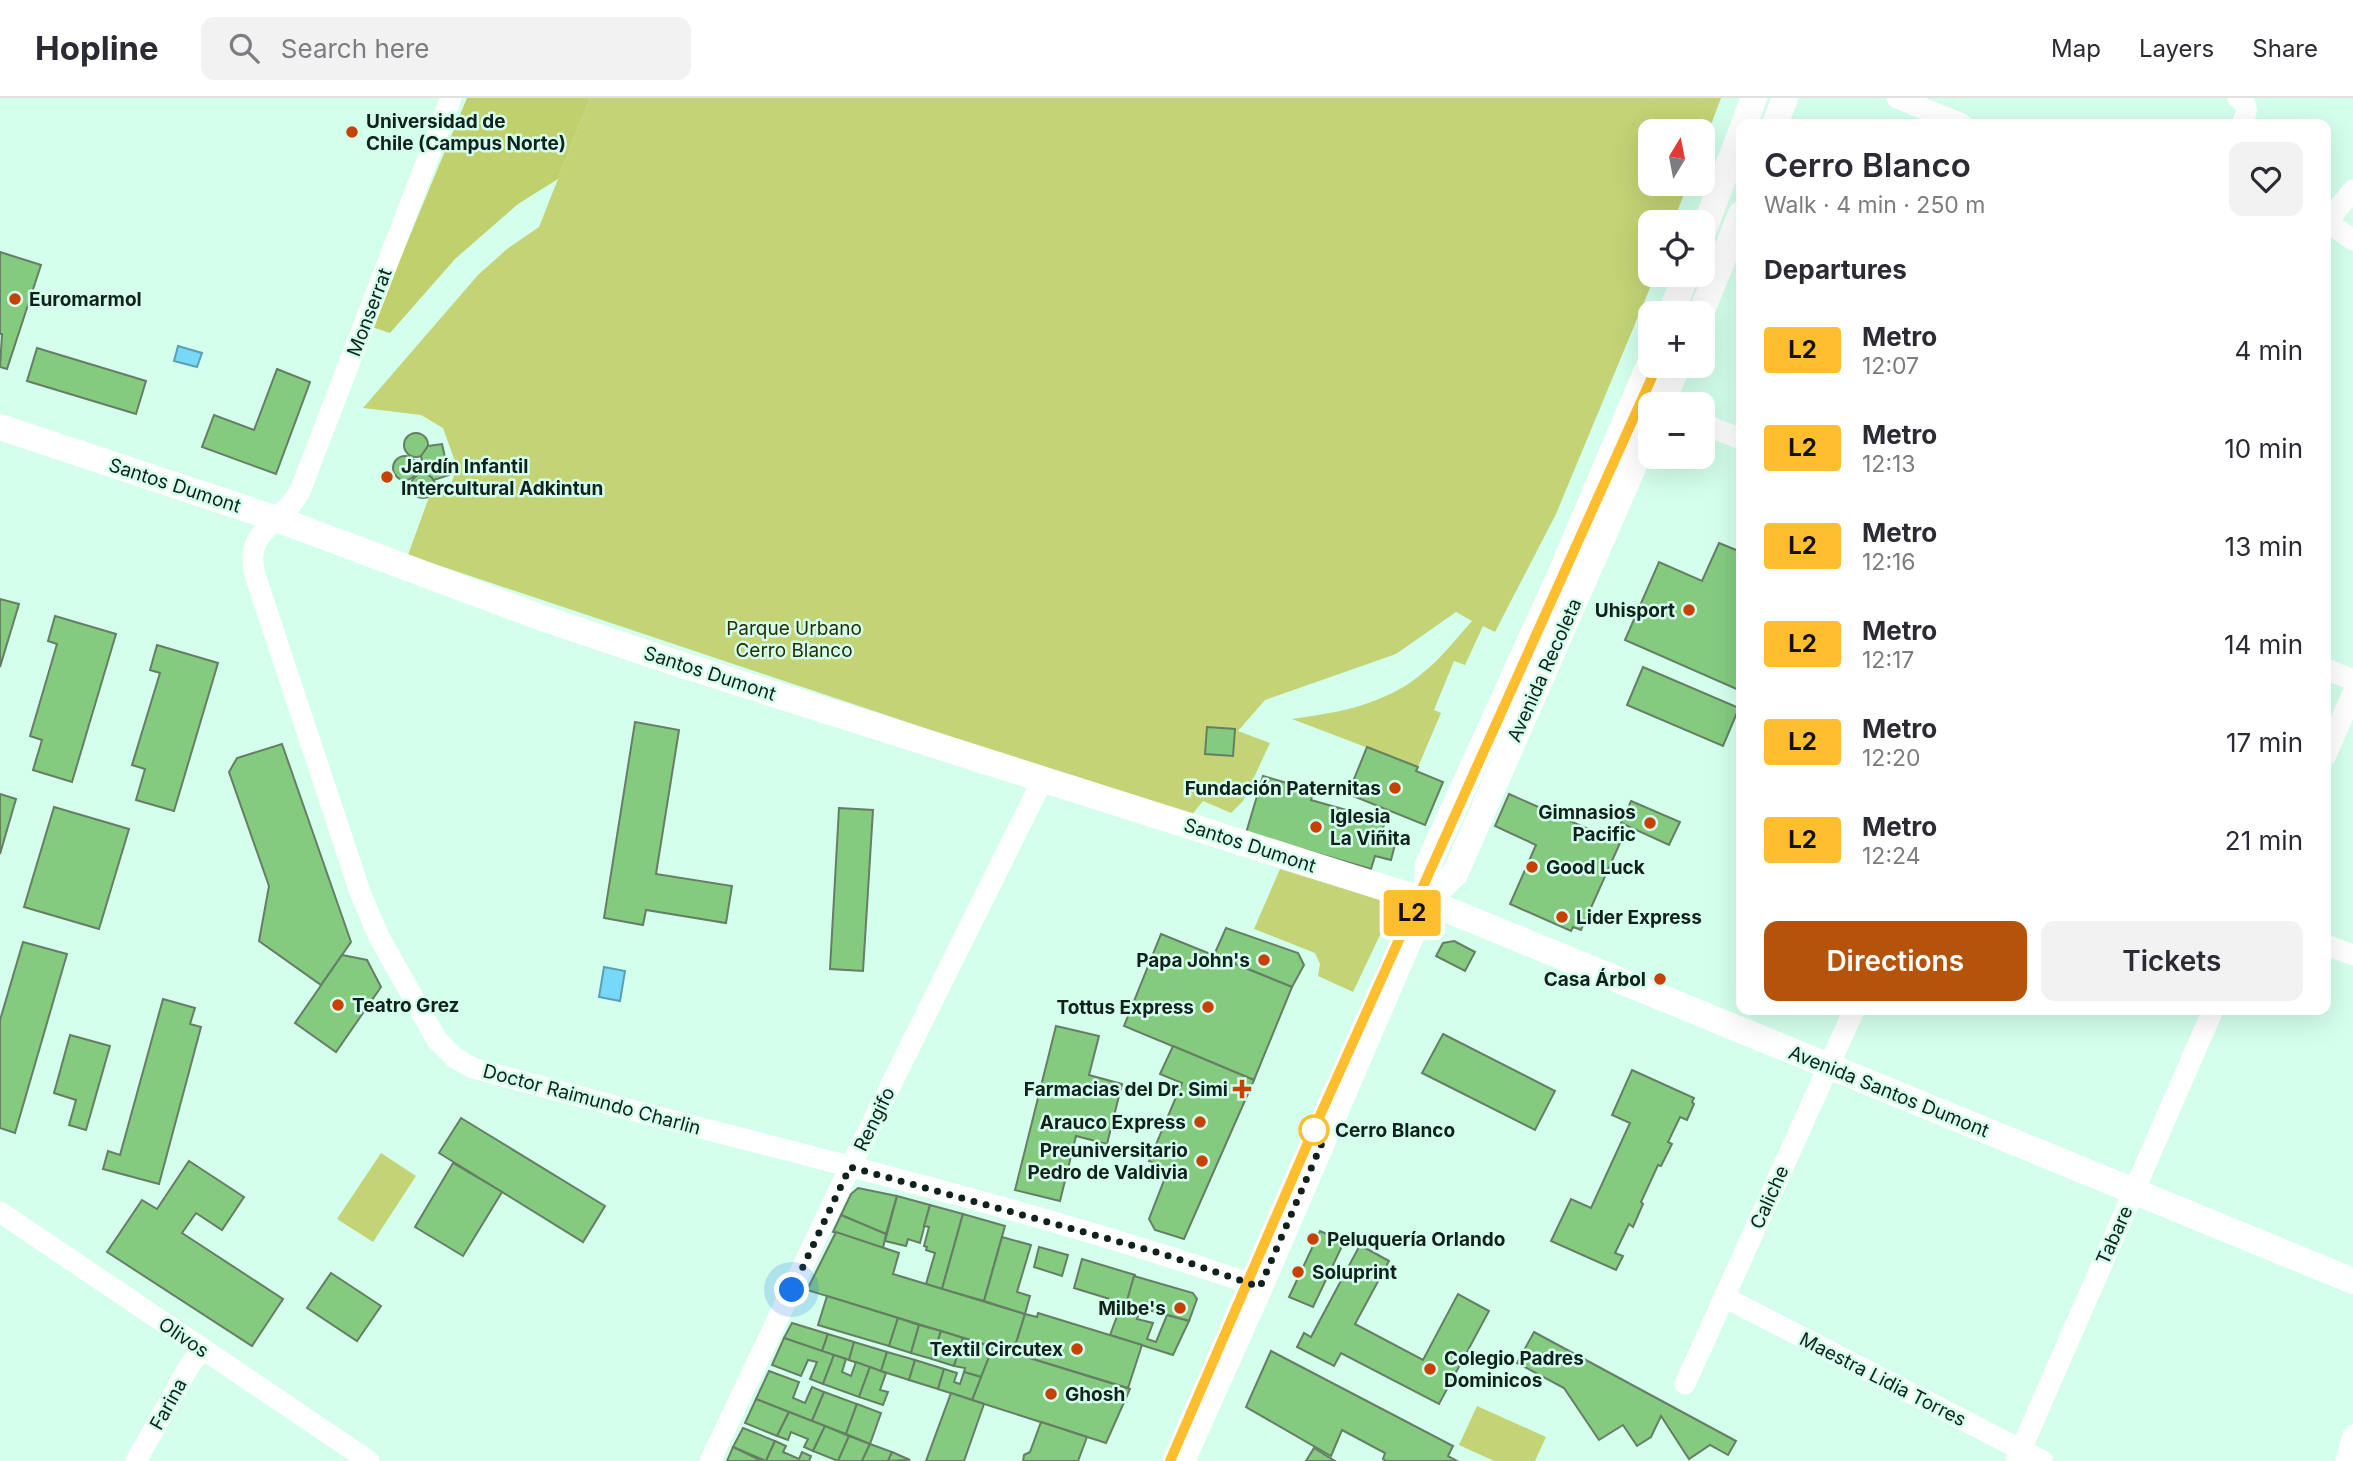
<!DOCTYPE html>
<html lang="en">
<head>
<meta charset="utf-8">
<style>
	:root { --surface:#fff; --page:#f2f2f3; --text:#2b2b33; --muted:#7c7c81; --line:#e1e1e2; --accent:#b45309 }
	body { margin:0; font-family:Inter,sans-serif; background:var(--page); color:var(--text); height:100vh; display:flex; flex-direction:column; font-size:26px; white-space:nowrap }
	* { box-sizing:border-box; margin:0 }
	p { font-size:23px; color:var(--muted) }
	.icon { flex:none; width:38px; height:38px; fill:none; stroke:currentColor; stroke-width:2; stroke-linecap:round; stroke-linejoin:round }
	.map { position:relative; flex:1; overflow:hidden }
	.sheet { position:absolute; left:1736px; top:21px; width:595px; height:896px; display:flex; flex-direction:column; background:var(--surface); border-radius:14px; box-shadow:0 7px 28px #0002 }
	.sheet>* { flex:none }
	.badge { padding:0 14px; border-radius:5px; font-size:24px; line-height:46px }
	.needle { width:46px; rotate:10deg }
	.fabs { position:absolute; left:1638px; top:21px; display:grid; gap:14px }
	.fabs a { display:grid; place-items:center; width:77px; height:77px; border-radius:14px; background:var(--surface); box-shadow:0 7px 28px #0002; font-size:35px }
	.you { position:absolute; width:35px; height:35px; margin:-18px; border:5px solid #fff; border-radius:50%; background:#1a73e8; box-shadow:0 0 0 10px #1a73e833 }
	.map>.badge { position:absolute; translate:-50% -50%; box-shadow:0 0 0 4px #fff }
	h2 { padding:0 28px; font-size:26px; line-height:63px }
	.round { display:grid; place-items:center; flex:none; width:74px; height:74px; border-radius:14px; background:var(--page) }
	.overview { display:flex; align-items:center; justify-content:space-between; height:119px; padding:0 28px }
	h1 { font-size:33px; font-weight:600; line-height:52px }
	.action { display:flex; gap:14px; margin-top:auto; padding:14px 28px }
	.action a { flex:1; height:80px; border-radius:14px; background:var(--accent); color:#fff; font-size:28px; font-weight:600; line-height:80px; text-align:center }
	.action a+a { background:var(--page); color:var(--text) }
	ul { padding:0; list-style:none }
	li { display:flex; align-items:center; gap:21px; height:98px; padding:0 28px }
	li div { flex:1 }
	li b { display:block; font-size:26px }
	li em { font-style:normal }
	li .badge { min-width:77px; font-weight:700; text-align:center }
	header { display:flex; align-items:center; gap:42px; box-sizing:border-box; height:98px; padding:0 35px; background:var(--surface); border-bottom:2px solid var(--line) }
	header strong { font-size:33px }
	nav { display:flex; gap:38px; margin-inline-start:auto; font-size:24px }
	.search { width:490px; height:63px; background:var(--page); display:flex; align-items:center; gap:18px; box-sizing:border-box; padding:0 24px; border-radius:14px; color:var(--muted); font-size:26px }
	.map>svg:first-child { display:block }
	.green { fill:#c3d375 }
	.forest { fill:#c0d06c }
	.water { fill:#77d8f7; stroke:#58a1b5; stroke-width:2 }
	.building { fill:#84cb7f; stroke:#667e64; stroke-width:2 }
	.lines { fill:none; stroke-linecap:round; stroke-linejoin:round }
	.minor { stroke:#fff; stroke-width:21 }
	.major { stroke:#fff; stroke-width:26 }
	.line-casing { stroke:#fff; stroke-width:16 }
	.line { stroke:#ffbe2e; stroke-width:10 }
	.walk { stroke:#11211b; stroke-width:7; stroke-dasharray:0 12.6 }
	.poi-dot { fill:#c74103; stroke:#d4ffed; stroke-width:2.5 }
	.stop-dot { fill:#fff; stroke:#ffbe2e; stroke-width:3.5 }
	.labels { text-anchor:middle; stroke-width:5; stroke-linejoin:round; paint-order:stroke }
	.poi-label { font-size:19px; font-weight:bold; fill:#11211b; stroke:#d4ffed; text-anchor:start }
	.street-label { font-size:19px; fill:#11211b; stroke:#d4ffed }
	.park-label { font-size:19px; fill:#292f04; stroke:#d4ffed }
	.stop-label { font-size:19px; font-weight:bold; fill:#11211b; stroke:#d4ffed; text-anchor:start }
</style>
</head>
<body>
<header>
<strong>Hopline</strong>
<div class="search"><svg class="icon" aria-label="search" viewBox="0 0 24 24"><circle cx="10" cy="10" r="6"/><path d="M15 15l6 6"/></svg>Search here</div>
<nav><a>Map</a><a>Layers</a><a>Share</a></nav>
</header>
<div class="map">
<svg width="2353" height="1363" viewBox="0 0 2353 1363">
	<rect width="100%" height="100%" fill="#d4ffed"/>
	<g class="green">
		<path d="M590,0H1721L1703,48V33H1650V86H1688L1673,124H1650V177H1655L1652,185L1556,416L1495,534L1483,528L1465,567L1454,563L1434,612L1441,615L1418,669L1292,621C1336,615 1383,607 1419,578C1439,563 1455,542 1472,523L1456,514L1396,556L1265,602L1238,633L1270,645L1243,703L1231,715L1203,703L1190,719L408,457L429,399L450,389L457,369L443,330L421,317L363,310L478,177L507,151L539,129Z"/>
		<polygon points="1280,771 1387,804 1390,816 1353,894 1318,878 1320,866 1315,855 1254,831"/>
		<polygon points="381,1055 416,1078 373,1144 337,1121"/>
		<polygon points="1477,1308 1546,1339 1535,1363 1494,1363 1459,1347"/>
	</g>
	<polygon class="forest" points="467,0 590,0 558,81 518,106 455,161 390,235 372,229"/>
	<g class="water">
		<polygon points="178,248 202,255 197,269 174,263"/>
		<polygon points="604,869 625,873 620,903 599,899"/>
	</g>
	<g class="building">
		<polygon points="0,154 41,167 7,271 0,269 2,236 0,236"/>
		<polygon points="37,250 146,283 136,316 27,283"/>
		<polygon points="277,271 310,284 276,376 202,349 214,317 254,332"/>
		<circle cx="416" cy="347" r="12"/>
		<polygon points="442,346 449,377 434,382 424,375 421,358 428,348"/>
		<circle cx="405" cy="370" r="12"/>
		<circle cx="423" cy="388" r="12"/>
		<polygon points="1719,445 1741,454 1741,593 1625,542 1659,464 1702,483"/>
		<polygon points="0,501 19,506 0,569"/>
		<polygon points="55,518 116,536 72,684 33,672 42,642 30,638 57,546 48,543"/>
		<polygon points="157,547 218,565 174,713 136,702 145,671 132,667 160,575 150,572"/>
		<polygon points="1643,569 1739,610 1723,648 1627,607"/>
		<polygon points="635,624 679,632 656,776 732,788 726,825 646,812 643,827 604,820"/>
		<polygon points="1207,629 1235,631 1233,658 1205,656"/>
		<polygon points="282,646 351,844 321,887 259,843 269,788 229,674 237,660"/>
		<polygon points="1367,649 1418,669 1416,673 1443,684 1425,727 1348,696"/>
		<polygon points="1263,678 1314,693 1311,702 1385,723 1381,738 1396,743 1391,762 1375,758 1371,771 1246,735"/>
		<polygon points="0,696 16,701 0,756"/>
		<polygon points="1509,696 1620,745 1581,832 1573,829 1571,833 1510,806 1536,747 1495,728"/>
		<polygon points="1631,703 1680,724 1669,747 1621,725"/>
		<polygon points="54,709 129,731 99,831 24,809"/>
		<polygon points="839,710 873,712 863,873 830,871"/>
		<polygon points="1226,830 1298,855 1304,867 1292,889 1214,857"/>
		<polygon points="1161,836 1292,889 1254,982 1124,928"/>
		<polygon points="1454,843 1475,854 1465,873 1436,858 1443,845"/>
		<polygon points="23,844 67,856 15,1035 0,1030 0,922"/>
		<polygon points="342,857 367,862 381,889 336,954 295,925"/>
		<polygon points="163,901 195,910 190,926 201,929 159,1086 103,1071 108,1053 120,1057"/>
		<polygon points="1056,928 1099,938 1089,977 1122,986 1107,1046 1076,1038 1060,1103 1015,1092"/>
		<polygon points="1443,936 1555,993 1535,1032 1422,975"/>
		<polygon points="70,937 110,948 86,1032 69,1027 76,1002 54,995"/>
		<polygon points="1173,948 1254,982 1184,1141 1155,1132 1149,1121 1168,1072 1149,1063 1182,985 1160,976"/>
		<polygon points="1632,972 1694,1000 1692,1004 1694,1006 1687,1022 1680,1019 1668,1044 1672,1046 1661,1068 1658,1067 1641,1104 1643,1106 1633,1129 1629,1126 1615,1155 1623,1158 1616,1172 1551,1143 1571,1101 1591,1110 1630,1025 1612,1017"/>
		<polygon points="461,1020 605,1108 583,1144 439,1055"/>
		<polygon points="189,1063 244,1099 222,1132 196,1115 182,1135 283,1201 252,1248 107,1154 142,1102 157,1111"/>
		<polygon points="453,1065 502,1094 463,1158 415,1129"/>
		<polygon points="858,1090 897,1098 886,1136 841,1117 851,1096"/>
		<polygon points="897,1098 930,1107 920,1145 908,1141 906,1148 885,1143"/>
		<polygon points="930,1107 963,1116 942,1191 926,1186 935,1155 926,1152 927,1149 924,1148 929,1129 924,1128"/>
		<polygon points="963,1116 1005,1128 984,1203 942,1191"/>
		<polygon points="841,1117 886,1136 883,1150 833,1134"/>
		<polygon points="1320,1133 1344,1144 1313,1209 1289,1199"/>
		<polygon points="836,1134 899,1155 893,1176 1025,1216 1013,1255 807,1192"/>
		<polygon points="1002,1139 1031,1147 1017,1194 1030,1198 1025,1216 984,1203"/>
		<polygon points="1360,1147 1389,1163 1355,1226 1423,1262 1458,1196 1489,1213 1439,1306 1341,1255 1334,1268 1297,1249 1304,1235 1311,1239"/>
		<polygon points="1039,1149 1068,1157 1062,1178 1034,1169"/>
		<polygon points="1082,1161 1135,1177 1126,1206 1074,1190"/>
		<polygon points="331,1175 381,1208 357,1243 307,1210"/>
		<polygon points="1134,1178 1193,1195 1197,1201 1189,1223 1126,1206"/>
		<polygon points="827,1198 898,1220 889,1248 818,1227"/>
		<polygon points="1122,1205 1141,1210 1137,1221 1153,1225 1147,1241 1156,1244 1167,1217 1189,1223 1173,1257 1110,1237"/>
		<polygon points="1038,1215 1142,1247 1128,1290 1013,1255 1025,1216 1037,1219"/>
		<polygon points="898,1220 919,1227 911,1255 889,1248"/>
		<polygon points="792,1225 828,1236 822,1253 784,1240"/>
		<polygon points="919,1227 941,1233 932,1261 911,1255"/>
		<polygon points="941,1233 963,1240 954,1268 932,1261"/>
		<polygon points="1534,1234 1736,1343 1728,1357 1710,1347 1689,1361 1661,1318 1651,1339 1637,1348 1623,1327 1599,1342 1564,1290 1517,1265"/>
		<polygon points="828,1236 854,1244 849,1262 822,1253"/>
		<polygon points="784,1240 834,1257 823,1286 810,1281 817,1264 808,1262 801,1278 772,1267"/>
		<polygon points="963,1240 993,1249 981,1279 964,1274 965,1270 954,1268"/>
		<polygon points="854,1244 887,1254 881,1273 849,1262"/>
		<polygon points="993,1249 1130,1291 1106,1345 972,1302"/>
		<polygon points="1271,1253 1453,1348 1448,1358 1457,1363 1386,1363 1383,1361 1385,1355 1342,1332 1331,1358 1246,1309"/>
		<polygon points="887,1254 915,1262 909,1282 881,1273"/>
		<polygon points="834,1257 846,1261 842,1274 851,1278 856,1264 870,1269 859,1299 823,1286"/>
		<polygon points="915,1262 944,1271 938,1291 909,1282"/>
		<polygon points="870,1269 886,1275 880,1292 888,1294 883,1307 859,1299"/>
		<polygon points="944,1271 957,1275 954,1284 960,1286 964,1274 981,1279 972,1302 938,1291"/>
		<polygon points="769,1273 799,1284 793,1300 805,1305 812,1289 824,1294 812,1323 756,1301"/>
		<polygon points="824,1294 857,1306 846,1336 812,1323"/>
		<polygon points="951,1295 984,1306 964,1363 926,1363"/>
		<polygon points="756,1301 789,1314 777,1338 745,1325"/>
		<polygon points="857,1306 881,1315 870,1346 846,1336"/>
		<polygon points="789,1314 825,1328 813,1353 804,1349 808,1341 791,1334 788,1342 777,1338"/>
		<polygon points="1041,1324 1087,1339 1078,1363 1023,1363 1024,1357 1030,1354"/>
		<polygon points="825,1328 849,1338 838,1363 813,1353"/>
		<polygon points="743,1330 775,1343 766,1363 733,1349"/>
		<polygon points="849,1338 870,1346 862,1363 838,1363"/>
		<polygon points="775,1343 786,1348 783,1354 799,1361 802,1354 811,1358 809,1363 766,1363"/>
		<polygon points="870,1346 892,1354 888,1363 862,1363"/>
		<polygon points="733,1349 762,1363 727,1363"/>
		<polygon points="1314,1350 1335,1363 1306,1363"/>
		<polygon points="892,1354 910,1362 888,1363"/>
	</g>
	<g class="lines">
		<g class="minor">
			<path d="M451,0L300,393C282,427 243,431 255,477L360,794L379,839L437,942L455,960L473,970C735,1042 1003,1100 1260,1189"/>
			<polyline points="1897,0 1962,26"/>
			<path d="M2238,0C2250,8 2247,14 2242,26"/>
			<polyline points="2326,123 2353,142"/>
			<polyline points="2327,124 2353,92"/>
			<polyline points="1703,326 1741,341"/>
			<polyline points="2326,571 2353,582"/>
			<polyline points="2326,657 2353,595"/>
			<polyline points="2326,847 2353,857"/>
			<polyline points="0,1114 369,1363"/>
			<polyline points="1724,1199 2043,1363"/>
			<polyline points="1685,1286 1854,912"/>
			<polyline points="136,1363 188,1270 202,1251"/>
			<polyline points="710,1363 850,1069 1043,681"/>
			<polyline points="2016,1363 2213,912"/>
			<polyline points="2346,1363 2353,1337"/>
		</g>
		<g class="major">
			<polyline points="1744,26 1754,0"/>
			<polyline points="1775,26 1785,0"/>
			<polyline points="1703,134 1741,34"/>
			<polyline points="1671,215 1686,177"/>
			<polyline points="1701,215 1741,116"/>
			<polyline points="1661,306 1678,268"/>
			<polyline points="0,329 277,421 542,520 673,564 1426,803 2353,1183"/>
			<polyline points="1426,803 1455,776 1650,331"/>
			<polyline points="1182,1363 1260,1189 1426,803 1428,767 1560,477 1650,265"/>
		</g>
	</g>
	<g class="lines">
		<defs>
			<polyline id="line" points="1170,1363 1313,1033 1657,268"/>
		</defs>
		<use href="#line" class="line-casing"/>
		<use href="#line" class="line"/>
		<polyline class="walk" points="792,1192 850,1069 1163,1156 1260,1189 1325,1038 1314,1032"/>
	</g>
	<g class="poi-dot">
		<circle cx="352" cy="34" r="7"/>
		<circle cx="15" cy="201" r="7"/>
		<circle cx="387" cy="379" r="7"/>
		<circle cx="1689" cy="512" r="7"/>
		<circle cx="1395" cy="690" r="7"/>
		<circle cx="1650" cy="725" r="7"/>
		<circle cx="1316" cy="729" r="7"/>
		<circle cx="1532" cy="769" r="7"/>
		<circle cx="1562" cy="819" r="7"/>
		<circle cx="1264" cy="862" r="7"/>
		<circle cx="1660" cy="881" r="7"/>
		<circle cx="338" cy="907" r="7"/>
		<circle cx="1208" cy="909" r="7"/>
		<path d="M1238.5 980.5h7v7h7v7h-7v7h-7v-7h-7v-7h7z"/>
		<circle cx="1200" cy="1024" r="7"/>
		<circle cx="1202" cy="1063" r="7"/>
		<circle cx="1313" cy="1141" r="7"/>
		<circle cx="1298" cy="1174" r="7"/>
		<circle cx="1180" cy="1210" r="7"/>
		<circle cx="1077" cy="1251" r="7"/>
		<circle cx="1430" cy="1271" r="7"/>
		<circle cx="1051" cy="1296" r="7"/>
	</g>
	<circle class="stop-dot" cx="1314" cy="1032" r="14"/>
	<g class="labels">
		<g class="poi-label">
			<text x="366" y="30">Universidad de<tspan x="366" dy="22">Chile (Campus Norte)</tspan></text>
			<text x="29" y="208">Euromarmol</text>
			<text x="401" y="375">Jardín Infantil<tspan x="401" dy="22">Intercultural Adkintun</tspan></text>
			<text x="1675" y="519" text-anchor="end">Uhisport</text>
			<text x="1381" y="697" text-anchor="end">Fundación Paternitas</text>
			<text x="1636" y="721" text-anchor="end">Gimnasios<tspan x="1636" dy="22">Pacific</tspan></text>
			<text x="1330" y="725">Iglesia<tspan x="1330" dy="22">La Viñita</tspan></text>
			<text x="1546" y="776">Good Luck</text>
			<text x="1576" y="826">Lider Express</text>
			<text x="1250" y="869" text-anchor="end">Papa John's</text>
			<text x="1646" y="888" text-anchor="end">Casa Árbol</text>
			<text x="352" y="914">Teatro Grez</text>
			<text x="1194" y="916" text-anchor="end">Tottus Express</text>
			<text x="1228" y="998" text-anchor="end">Farmacias del Dr. Simi</text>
			<text x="1186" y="1031" text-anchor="end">Arauco Express</text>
			<text x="1188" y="1059" text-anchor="end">Preuniversitario<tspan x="1188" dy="22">Pedro de Valdivia</tspan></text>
			<text x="1327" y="1148">Peluquería Orlando</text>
			<text x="1312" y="1181">Soluprint</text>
			<text x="1166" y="1217" text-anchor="end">Milbe's</text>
			<text x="1063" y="1258" text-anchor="end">Textil Circutex</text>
			<text x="1444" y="1267">Colegio Padres<tspan x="1444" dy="22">Dominicos</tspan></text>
			<text x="1065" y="1303">Ghosh</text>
		</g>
		<g class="street-label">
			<text transform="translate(369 214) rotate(-69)" y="7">Monserrat</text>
			<text transform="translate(175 387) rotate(18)" y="7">Santos Dumont</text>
			<text transform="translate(1544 572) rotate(-66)" y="7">Avenida Recoleta</text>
			<text transform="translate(710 575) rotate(18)" y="7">Santos Dumont</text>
			<text transform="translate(1250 747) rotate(18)" y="7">Santos Dumont</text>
			<text transform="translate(1889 993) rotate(22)" y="7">Avenida Santos Dumont</text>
			<text transform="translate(592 1001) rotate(15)" y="7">Doctor Raimundo Charlin</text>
			<text transform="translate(874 1021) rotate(-64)" y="7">Rengifo</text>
			<text transform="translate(1769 1099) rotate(-66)" y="7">Caliche</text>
			<text transform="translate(2114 1137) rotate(-66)" y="7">Tabare</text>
			<text transform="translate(184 1239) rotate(34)" y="7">Olivos</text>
			<text transform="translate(1883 1281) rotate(27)" y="7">Maestra Lidia Torres</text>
			<text transform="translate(168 1306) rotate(-61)" y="7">Farina</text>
		</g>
		<g class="park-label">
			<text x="794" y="537">Parque Urbano<tspan x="794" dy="22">Cerro Blanco</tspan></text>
		</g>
		<g class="stop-label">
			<text x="1335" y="1039">Cerro Blanco</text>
		</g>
	</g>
</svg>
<div class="fabs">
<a><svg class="needle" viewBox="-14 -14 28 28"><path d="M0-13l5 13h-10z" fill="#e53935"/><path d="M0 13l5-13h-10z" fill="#7c7c81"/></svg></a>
<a><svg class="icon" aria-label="locate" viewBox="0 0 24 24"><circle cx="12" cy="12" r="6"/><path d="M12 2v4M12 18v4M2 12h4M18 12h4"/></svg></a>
<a>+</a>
<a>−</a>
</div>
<div class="you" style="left:792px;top:1192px"></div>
<b class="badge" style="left:1412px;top:815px;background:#ffbe2e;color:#111">L2</b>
<section class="sheet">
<div class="overview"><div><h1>Cerro Blanco</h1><p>Walk · 4 min · 250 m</p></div><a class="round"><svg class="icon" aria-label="heart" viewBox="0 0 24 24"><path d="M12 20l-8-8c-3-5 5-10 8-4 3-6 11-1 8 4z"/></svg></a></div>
<h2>Departures</h2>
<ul>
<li><span class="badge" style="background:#ffbe2e;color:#111">L2</span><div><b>Metro</b><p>12:07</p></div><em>4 min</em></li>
<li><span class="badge" style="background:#ffbe2e;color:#111">L2</span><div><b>Metro</b><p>12:13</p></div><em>10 min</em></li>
<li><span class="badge" style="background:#ffbe2e;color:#111">L2</span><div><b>Metro</b><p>12:16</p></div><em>13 min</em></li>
<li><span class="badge" style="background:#ffbe2e;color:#111">L2</span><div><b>Metro</b><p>12:17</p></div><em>14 min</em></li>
<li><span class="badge" style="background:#ffbe2e;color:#111">L2</span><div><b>Metro</b><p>12:20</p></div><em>17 min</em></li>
<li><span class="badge" style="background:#ffbe2e;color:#111">L2</span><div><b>Metro</b><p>12:24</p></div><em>21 min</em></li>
</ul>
<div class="action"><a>Directions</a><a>Tickets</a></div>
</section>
</div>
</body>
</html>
